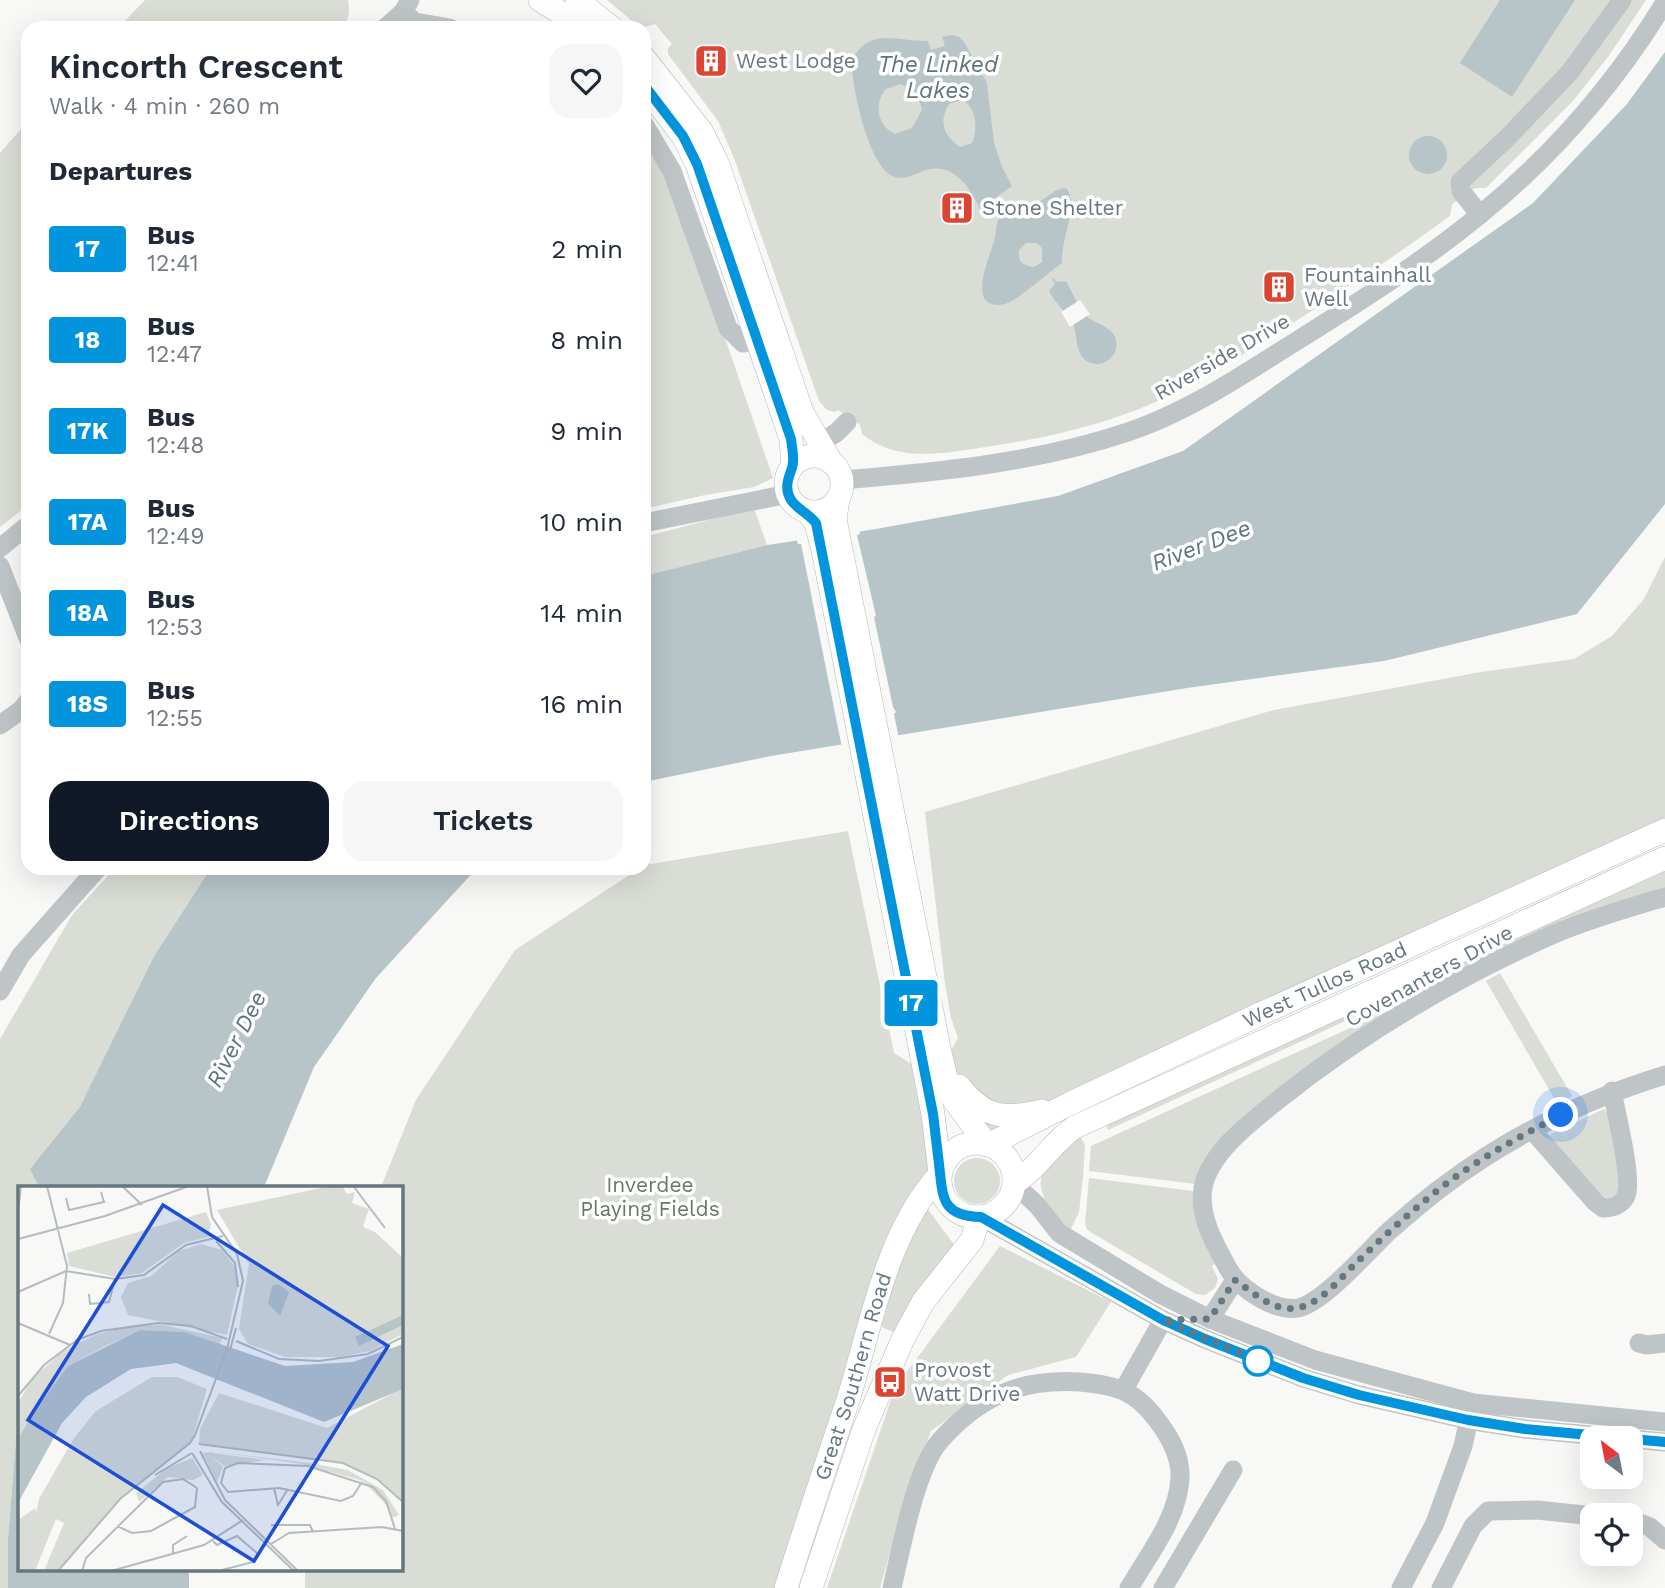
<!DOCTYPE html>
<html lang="en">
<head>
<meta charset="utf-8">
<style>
	:root { --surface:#fff; --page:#f6f6f7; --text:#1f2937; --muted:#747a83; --accent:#111827 }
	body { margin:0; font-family:"Work Sans",sans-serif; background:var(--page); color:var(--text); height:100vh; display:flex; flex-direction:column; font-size:26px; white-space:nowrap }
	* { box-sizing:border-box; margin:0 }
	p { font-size:23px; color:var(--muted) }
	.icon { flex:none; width:38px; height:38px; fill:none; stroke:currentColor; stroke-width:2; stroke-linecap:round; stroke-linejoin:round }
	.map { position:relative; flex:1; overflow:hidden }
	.details { position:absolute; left:21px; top:21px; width:630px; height:854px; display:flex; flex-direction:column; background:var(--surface); border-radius:21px; box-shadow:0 7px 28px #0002 }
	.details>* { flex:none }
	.badge { padding:0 14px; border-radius:5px; font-size:24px; line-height:46px }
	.needle { width:46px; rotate:328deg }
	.controls { position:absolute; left:1580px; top:1426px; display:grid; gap:14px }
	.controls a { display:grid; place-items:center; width:63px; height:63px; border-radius:14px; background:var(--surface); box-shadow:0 7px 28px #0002; font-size:35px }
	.you { position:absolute; width:35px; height:35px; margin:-18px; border:5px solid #fff; border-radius:50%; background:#1a73e8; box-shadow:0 0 0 10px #1a73e833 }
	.map>.badge { position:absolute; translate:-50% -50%; box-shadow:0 0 0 4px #fff }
	h2 { padding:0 28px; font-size:26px; line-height:63px }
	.round { display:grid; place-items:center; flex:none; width:74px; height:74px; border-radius:21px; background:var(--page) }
	.headline { display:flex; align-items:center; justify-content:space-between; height:119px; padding:0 28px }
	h1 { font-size:33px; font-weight:600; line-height:52px }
	.button { display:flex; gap:14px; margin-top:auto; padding:14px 28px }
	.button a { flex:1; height:80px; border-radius:21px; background:var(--accent); color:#fff; font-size:28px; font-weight:600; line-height:80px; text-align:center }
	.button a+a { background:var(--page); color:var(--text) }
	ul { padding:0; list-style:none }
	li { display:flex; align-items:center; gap:21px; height:91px; padding:0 28px }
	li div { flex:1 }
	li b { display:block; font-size:26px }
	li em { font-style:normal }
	li .badge { min-width:77px; font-weight:700; text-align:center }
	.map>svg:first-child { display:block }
	.green { fill:#d9ddd5 }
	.water { fill:#b7c5c8; fill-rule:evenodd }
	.pier { fill:#f8f8f6 }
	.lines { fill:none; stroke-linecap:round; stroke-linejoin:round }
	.major-casing { stroke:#b3b9bc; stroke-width:24 }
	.minor { stroke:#bfc5c7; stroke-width:19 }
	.major { stroke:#fff; stroke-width:23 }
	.line-casing { stroke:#fff; stroke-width:16 }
	.line { stroke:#0295dd; stroke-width:10 }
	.walk { stroke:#65777f; stroke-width:7; stroke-dasharray:0 12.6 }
	.stop-dot { fill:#fff; stroke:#0295dd; stroke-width:3.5 }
	.labels { text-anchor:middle; stroke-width:7; stroke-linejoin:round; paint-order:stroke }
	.poi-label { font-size:21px; fill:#65777f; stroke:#fff; text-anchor:start }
	.street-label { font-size:21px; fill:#65777f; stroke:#fff }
	.park-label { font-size:21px; fill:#697863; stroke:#fff }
	.water-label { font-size:23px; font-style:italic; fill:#5f7679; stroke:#fff }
	.inset-road { fill:none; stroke:#b4bcbf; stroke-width:2 }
	.view { fill:#1d4ed8; fill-opacity:0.15; stroke:#1d4ed8; stroke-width:3.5 }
	.inset-edge { fill:none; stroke:#65777f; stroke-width:3.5 }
</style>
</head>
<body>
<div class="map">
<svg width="1665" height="1588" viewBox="0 0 1665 1588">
	<rect width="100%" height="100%" fill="#f8f8f6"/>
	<g class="green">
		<path d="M145,0H348C350,10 349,19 344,28H118Z"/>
		<path d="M607,0H1646L1608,57L1572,102L1486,188H1475L1452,204L1450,216C1391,259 1331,299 1269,338C1228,364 1185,391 1139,409C1088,429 1034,440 979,448C940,454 896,462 862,434L860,425L838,410L834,412L827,410L819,401L734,158L718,121L668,54V48L672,44L655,24L645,27L638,26Z"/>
		<polygon points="28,121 28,505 0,527 0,153"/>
		<polygon points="644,135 668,172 773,478 754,487 705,495 644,509"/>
		<polygon points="754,508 767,545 644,576 644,537"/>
		<polygon points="1665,557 1665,830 987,1145 943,1064 958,1038 951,1018 945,984 925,812 1274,710 1481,672 1574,659 1612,636 1644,599"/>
		<polygon points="848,831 894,1053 924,1072 940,1173 911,1212 786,1588 305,1588 305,1569 401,1569 401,1187 381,1187 416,1100 515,950 640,868 644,868 645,865"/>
		<polygon points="115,868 211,868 154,956 81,1107 31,1168 39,1187 19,1187 19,1402 8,1539 8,1588 0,1588 0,1039 72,915"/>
		<polygon points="1665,868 1665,892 1502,952 1498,944"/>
		<polygon points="1495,945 1500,954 1415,998 1399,998 1352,1018 1108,1130 1106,1124"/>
		<polygon points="1500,973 1572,1096 1561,1103 1554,1098 1486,981"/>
		<polygon points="1394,1008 1374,1022 1196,1184 1089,1171 1091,1146"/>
		<polygon points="1604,1109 1610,1117 1622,1192 1608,1199 1600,1194 1549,1138 1551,1134"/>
		<path d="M1079,1135L1085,1145L1083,1177L1079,1212L1071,1229C1062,1225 1056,1216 1051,1208C1025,1174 1055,1159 1079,1135Z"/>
		<circle cx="977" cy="1181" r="23"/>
		<polygon points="1089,1178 1193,1191 1198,1220 1216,1263 1212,1266 1218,1279 1215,1288 1205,1295 1196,1294 1087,1230 1085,1223"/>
		<polygon points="927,1208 955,1246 910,1301 896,1333 879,1326 909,1236"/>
		<polygon points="1000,1246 1111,1302 1076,1357 1008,1375 931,1431 903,1508 880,1588 827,1588 895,1388"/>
	</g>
	<g class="water">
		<polygon points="1500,0 1575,0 1512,97 1460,63"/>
		<path d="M952,35L959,37L964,42L987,83L994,143L1002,167L1012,186L980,209C970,187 952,160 923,171C914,175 902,181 892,176C868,164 851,85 852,60C870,26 898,42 928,41L931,50L945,46L942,37ZM900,84C912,88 920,98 922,110L912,128L895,134C878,126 873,104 886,89ZM962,100C977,108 978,129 972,143L960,147C944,136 938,122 949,104Z"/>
		<polygon points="1665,52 1665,504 1577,614 1384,661 1187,688 771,756 644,782 644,576 767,545 876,529 1058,496 1183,451 1533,203 1627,104"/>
		<circle cx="1428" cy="155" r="19"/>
		<path d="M1063,188L1067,189C1079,206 1060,241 1062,263C1049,272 1017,301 1005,304C964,313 990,256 994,241C997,229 996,221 1002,210L998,203L999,202L1004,208L1015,204L1031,208L1055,191ZM1026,243H1036L1042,248V262L1034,267C1024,266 1017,262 1019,250Z"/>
		<path d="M1053,278L1057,282L1066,281C1073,293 1078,309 1089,318C1097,324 1111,327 1115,337C1123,356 1098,374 1083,358C1076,350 1077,337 1074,327C1069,313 1055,304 1049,291L1055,284L1052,279Z"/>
		<polygon points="211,868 477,868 376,978 314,1067 264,1187 39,1187 30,1169 80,1107 154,956"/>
		<polygon points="19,1402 19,1569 189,1569 189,1588 8,1588 8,1539"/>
	</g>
	<g class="pier">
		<polygon points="1080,300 1090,314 1070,327 1061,312"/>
		<polygon points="859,528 860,534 857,535 876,616 874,617 893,707 896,712 894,714 899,739 842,748 801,544 798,544 796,537"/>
	</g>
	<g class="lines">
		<defs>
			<g id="major">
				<polyline points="540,0 585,28"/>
				<polyline points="577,0 612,28"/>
				<polyline points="644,58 702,132 718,165 802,412 831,462"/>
				<polyline points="644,85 683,136 697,164 784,418 791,439 793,466"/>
				<circle cx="814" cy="484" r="28"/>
				<polyline points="838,499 835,519 940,1053 948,1086 954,1100 987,1145"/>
				<polyline points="807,511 816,523 823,550 933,1114 940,1173"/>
				<path d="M959,1086C984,1118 1004,1120 1042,1111"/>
				<circle cx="977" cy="1180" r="37"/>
				<path id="s1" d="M988,1145L1069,1104L1258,1015L1665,830"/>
				<path d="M1014,1183C1038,1169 1051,1143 1075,1127L1665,858"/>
				<path id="s2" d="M786,1588C806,1525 827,1462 848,1400C872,1324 885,1235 940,1174"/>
				<polyline points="811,1588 864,1429 903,1339 923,1302 972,1240 979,1217"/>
			</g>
		</defs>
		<use href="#major" class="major-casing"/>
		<g class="minor">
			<polyline points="403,12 415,22 450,28"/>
			<polyline points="385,28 403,12 410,0"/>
			<polyline points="644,124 672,171 728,328 743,343 758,341"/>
			<polyline points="1480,215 1461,191 1460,182 1507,138 1570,72 1622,0"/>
			<polyline points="821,442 836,433 847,422"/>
			<path d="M842,480C939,472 1035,463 1128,432C1188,412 1242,375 1295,342C1359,302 1424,261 1482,213C1554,154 1617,81 1665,2"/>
			<polyline points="644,523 788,494"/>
			<polyline points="0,548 28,525"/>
			<polyline points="0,566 28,638"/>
			<polyline points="0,725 21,710 28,701"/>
			<path d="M1665,897C1628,908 1589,919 1554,934C1455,978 1362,1033 1278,1100C1252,1121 1209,1153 1203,1188C1198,1217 1216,1246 1229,1270C1240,1289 1275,1312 1298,1308C1323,1303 1367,1252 1387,1233C1404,1218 1422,1202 1441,1188C1509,1136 1583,1100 1665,1075"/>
			<polyline points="0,991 21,955 98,868"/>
			<path d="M1532,1130L1595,1202L1603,1208C1612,1208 1622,1205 1626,1196C1633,1179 1616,1113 1612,1091"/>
			<polyline points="1014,1184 1037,1205 1059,1233 1160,1294 1210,1319 1315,1360 1473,1403 1665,1422"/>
			<polyline points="981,1217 1163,1320 1205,1339 1303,1378 1359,1395 1468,1420 1525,1429 1665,1442"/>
			<polyline points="1210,1319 1235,1280"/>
			<polyline points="1639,1343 1647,1345 1665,1343"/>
			<polyline points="1124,1389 1163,1320"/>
			<polyline points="1631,1520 1650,1527 1665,1540"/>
			<path d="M892,1588C901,1550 915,1471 939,1442C978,1397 1021,1378 1080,1382C1115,1385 1135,1390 1157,1420C1170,1437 1181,1456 1180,1478C1178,1518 1149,1554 1129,1588"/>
			<polyline points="1163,1588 1233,1470"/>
			<polyline points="1401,1588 1435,1523 1463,1446 1471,1410"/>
			<polyline points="1441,1588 1473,1526 1488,1511 1537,1510 1594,1516"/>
		</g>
		<use href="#major" class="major"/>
	</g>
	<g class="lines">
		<defs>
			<path id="line" d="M644,85L683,136L697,164L791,439C792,448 795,459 792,468C788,479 784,488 791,500C797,509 808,513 816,523L933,1114C935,1131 937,1147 939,1164C943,1196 940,1216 981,1217L1163,1320L1205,1339L1303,1378L1359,1395L1468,1420L1525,1429L1665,1442"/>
		</defs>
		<use href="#line" class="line-casing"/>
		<use href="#line" class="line"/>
		<path class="walk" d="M1258,1361L1266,1364L1163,1320L1210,1319L1235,1280C1253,1292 1273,1312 1296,1308C1319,1305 1339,1280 1355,1264C1382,1238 1409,1213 1438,1190C1476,1160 1519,1137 1561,1115"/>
	</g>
	<defs>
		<symbol id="building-square" viewBox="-11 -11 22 22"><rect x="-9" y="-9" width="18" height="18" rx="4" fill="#db4633" stroke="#fff"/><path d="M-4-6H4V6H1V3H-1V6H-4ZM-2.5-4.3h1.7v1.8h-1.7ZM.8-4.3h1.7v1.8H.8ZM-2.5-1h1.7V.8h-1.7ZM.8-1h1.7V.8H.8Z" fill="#fff"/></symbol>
		<symbol id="bus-square" viewBox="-11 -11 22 22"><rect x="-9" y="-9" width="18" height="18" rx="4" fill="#db4633" stroke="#fff"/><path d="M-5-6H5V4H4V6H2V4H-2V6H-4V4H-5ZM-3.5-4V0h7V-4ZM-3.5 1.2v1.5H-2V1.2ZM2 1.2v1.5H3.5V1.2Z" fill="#fff"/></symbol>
	</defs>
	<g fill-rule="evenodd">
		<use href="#building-square" x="692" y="42" width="38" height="38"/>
		<use href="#building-square" x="938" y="189" width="38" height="38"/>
		<use href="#building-square" x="1260" y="268" width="38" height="38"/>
		<use href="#bus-square" x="871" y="1363" width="38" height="38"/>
	</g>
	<circle class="stop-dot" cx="1258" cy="1361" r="14"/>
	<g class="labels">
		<g class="poi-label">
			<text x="736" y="68">West Lodge</text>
			<text x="982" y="215">Stone Shelter</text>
			<text x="1304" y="282">Fountainhall<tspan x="1304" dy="24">Well</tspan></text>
			<text x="914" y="1377">Provost<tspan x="914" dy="24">Watt Drive</tspan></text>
		</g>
		<g class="street-label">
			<text transform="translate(1222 357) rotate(-30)" y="7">Riverside Drive</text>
			<text transform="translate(1429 976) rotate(-29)" y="7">Covenanters Drive</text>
			<text dy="7" stroke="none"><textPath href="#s1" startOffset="373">West Tullos Road</textPath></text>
			<text dy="7" stroke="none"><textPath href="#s2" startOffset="222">Great Southern Road</textPath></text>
		</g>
		<g class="park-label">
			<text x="650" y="1192">Inverdee<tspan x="650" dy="24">Playing Fields</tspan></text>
		</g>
		<g class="water-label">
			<text x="938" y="72">The Linked<tspan x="938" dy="26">Lakes</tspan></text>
			<text transform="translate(1201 545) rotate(-21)" y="8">River Dee</text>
			<text transform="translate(236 1039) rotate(-63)" y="8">River Dee</text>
		</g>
	</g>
	<g transform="translate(18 1186)">
		<rect width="385" height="385" fill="#f8f8f6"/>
		<path d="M312,0H324L329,8L337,6L334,17L351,23L345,41L357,46L385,72V148L352,165L322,171H267L230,158L221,143L231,78L199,24ZM188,26L193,38L190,51L166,57L124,87L97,91L51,80L49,67ZM183,58L204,64L218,82L220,99L209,149L110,129L103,111L110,97L133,90L161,65ZM146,139L204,152L202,158L167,146L123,144L85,161L50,180L0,253V217L14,193L44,166L77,149L111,140ZM134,191H159L189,203L173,257L107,309L40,385H26L46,337L38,333L17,385H0V334L17,322L18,327L21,313L56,252L78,225ZM385,202V316L365,297L332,279L181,257L182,243L201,207L309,242ZM194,266L195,267L248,274L206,280L192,269L205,281L199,296L185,267ZM199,266L291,277L330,284L365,304L381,329L374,332L372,323L345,295L284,278ZM174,272L185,289L175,294L150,291L121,316L118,307L148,283Z" fill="#d9ddd5"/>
		<path d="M260,98L271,106L262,130L250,117L254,100ZM385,129V139L341,160L337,151ZM122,144L167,146L267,180L335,176L385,158V203L306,236L158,177L113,183L68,211L44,237L0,317V253L15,228L50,180Z" fill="#b7c5c8"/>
		<path class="inset-road" d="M29,0L49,80L45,117L31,148M104,0L124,19M336,1L367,42M48,12L51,24L86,16L83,6M0,25L3,0M0,53L87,30L171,0M198,55L217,77L220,101M0,106L48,85L97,93L126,89L168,59L205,50M71,108L72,118L91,116L97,93M0,137L52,159M218,155L261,173L301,175L350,168L385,151M212,164L218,142M0,210L26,179L59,154L83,145L140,137L173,140L209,153M181,258L325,277L359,293L385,316M182,265L207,314L280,385M174,267L204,316L276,385M137,289L174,267M203,297L207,282L220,277L290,280L355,301L368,315L377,343M203,297L210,306L261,302L323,315L335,310L344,296M256,302L260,319L270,303M253,339H292L295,346M99,340L114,347L133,345L177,321L179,302M195,355L199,359L219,350L240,368L235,376L204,384M253,358L271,347L364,341L385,345M155,368V359L169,350M40,385L102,313L172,257L177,249L209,163L225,95L219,68L194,31L189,0M64,385L68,372L145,296L165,293L179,302M93,385L186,359L225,334"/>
		<path class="view" d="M145,19L370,160L236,375L10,234Z"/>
		<rect width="385" height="385" class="inset-edge"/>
	</g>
</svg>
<div class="controls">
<a><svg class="needle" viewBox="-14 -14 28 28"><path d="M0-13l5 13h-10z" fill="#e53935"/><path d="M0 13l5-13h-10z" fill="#747a83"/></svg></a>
<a><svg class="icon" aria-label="locate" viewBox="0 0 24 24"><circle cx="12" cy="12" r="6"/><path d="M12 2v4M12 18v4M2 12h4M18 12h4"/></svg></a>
</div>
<div class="you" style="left:1561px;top:1115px"></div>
<b class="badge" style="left:911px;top:1003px;background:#0295dd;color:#fff">17</b>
<section class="details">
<div class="headline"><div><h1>Kincorth Crescent</h1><p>Walk · 4 min · 260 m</p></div><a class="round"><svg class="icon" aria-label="heart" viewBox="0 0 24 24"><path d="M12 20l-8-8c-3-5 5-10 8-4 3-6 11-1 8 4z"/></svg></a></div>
<h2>Departures</h2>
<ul>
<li><span class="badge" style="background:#0295dd;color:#fff">17</span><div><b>Bus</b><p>12:41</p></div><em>2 min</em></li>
<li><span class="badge" style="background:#0295dd;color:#fff">18</span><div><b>Bus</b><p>12:47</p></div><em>8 min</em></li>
<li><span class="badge" style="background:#0295dd;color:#fff">17K</span><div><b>Bus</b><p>12:48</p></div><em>9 min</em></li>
<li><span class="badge" style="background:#0295dd;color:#fff">17A</span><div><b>Bus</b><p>12:49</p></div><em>10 min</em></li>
<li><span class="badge" style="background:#0295dd;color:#fff">18A</span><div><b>Bus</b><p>12:53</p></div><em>14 min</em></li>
<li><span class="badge" style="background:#0295dd;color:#fff">18S</span><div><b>Bus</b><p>12:55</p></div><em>16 min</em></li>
</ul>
<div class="button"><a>Directions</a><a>Tickets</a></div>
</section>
</div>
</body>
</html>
